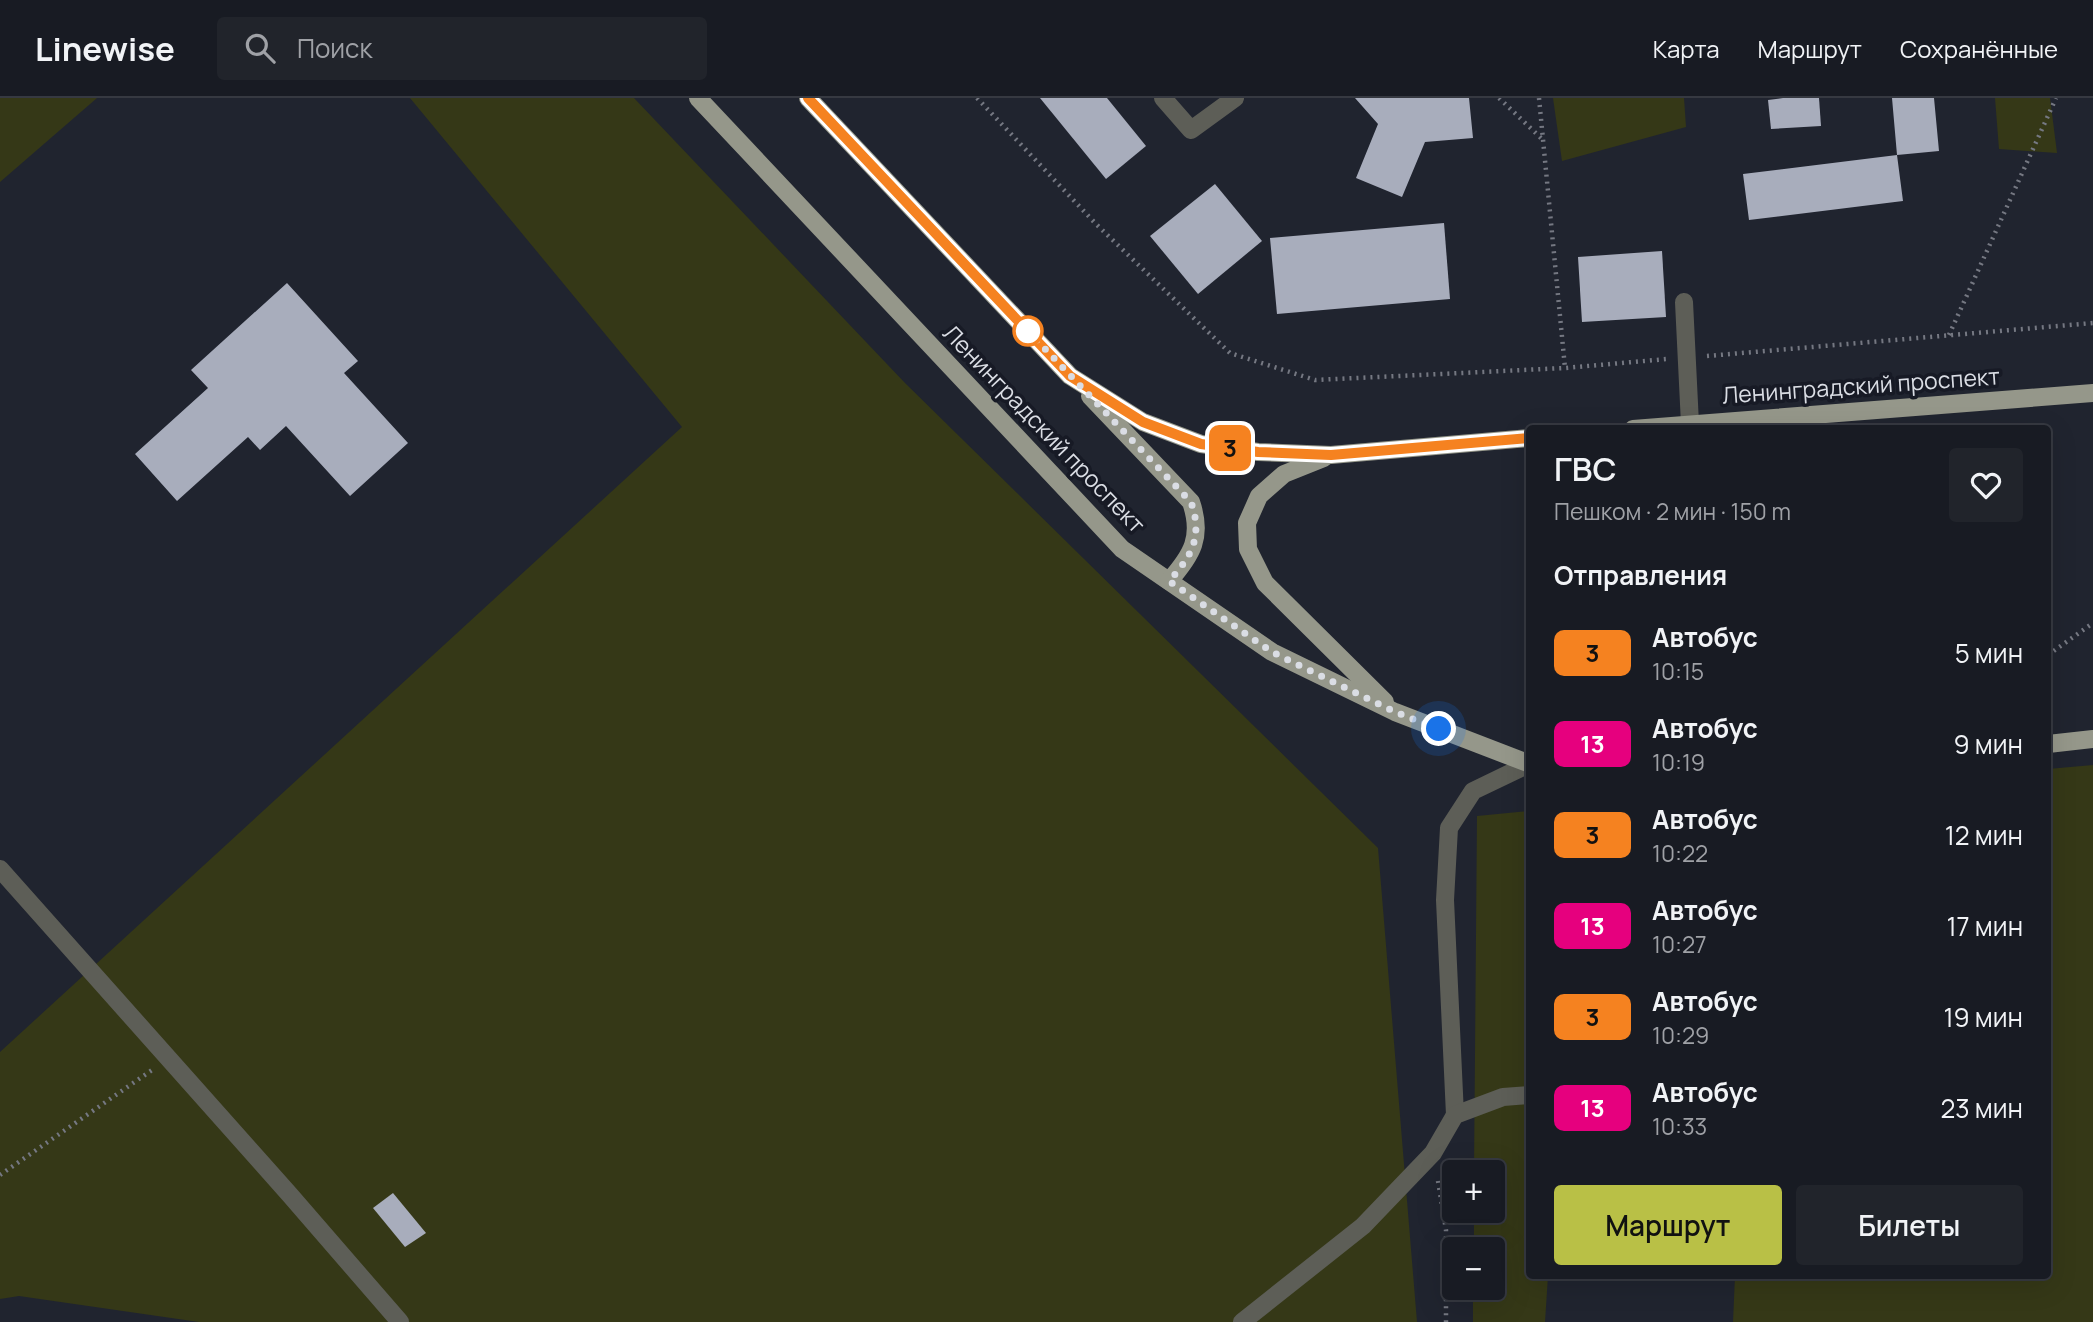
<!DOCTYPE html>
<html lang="ru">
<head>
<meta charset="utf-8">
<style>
	:root { --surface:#181b23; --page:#21242b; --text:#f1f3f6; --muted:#9fa1a6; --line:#363941; --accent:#b9c046 }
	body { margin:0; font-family:Manrope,sans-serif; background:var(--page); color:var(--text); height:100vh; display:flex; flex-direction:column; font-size:26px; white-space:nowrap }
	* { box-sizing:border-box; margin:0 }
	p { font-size:23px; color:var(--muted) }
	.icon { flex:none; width:38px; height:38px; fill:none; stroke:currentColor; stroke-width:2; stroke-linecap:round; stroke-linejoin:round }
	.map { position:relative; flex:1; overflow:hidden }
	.panel { position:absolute; left:1526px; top:327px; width:525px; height:854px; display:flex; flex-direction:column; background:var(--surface); border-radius:7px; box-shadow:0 7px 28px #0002,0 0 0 2px var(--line) }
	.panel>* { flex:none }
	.badge { padding:0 14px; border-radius:10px; font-size:24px; line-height:46px }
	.fabs { position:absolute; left:1442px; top:1062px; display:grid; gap:14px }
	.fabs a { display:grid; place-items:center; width:63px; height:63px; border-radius:7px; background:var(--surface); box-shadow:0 7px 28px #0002,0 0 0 2px var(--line); font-size:35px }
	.you { position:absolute; width:35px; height:35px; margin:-18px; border:5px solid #fff; border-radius:50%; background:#1a73e8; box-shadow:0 0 0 10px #1a73e833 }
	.map>.badge { position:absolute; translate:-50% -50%; box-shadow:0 0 0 4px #fff }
	h2 { padding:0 28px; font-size:26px; line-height:63px }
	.round { display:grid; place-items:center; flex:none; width:74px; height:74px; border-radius:7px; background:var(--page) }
	.head { display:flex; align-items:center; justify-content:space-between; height:119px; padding:0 28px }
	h1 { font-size:33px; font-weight:600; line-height:52px }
	.action { display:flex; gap:14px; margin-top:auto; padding:14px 28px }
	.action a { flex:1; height:80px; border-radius:7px; background:var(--accent); color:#111; font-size:28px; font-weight:600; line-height:80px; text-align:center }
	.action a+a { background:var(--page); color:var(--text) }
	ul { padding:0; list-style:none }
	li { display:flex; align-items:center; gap:21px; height:91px; padding:0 28px }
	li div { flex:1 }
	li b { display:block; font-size:26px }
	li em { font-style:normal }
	li .badge { min-width:77px; font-weight:700; text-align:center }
	header { display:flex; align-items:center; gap:42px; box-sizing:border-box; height:98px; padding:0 35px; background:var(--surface); border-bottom:2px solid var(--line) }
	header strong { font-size:33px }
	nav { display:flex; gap:38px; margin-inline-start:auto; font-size:24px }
	.search { width:490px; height:63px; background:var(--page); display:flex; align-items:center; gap:18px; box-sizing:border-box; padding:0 24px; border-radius:7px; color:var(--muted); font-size:26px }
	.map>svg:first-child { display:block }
	.green { fill:#353817 }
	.building { fill:#a8adbc }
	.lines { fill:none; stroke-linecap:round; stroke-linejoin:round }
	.path { stroke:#757882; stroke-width:4.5; stroke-dasharray:2 5; stroke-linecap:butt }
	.minor { stroke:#5d5e57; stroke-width:18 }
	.major { stroke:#95978a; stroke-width:18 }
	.line-casing { stroke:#fff; stroke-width:16 }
	.line { stroke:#f58220; stroke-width:10 }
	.walk { stroke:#dadde4; stroke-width:7; stroke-dasharray:0 12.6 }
	.stop-dot { fill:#fff; stroke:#f58220; stroke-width:3.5 }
	.labels { text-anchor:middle; stroke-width:7; stroke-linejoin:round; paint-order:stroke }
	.street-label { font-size:23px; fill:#dadde4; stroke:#171a25 }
</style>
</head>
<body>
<header>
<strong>Linewise</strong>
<div class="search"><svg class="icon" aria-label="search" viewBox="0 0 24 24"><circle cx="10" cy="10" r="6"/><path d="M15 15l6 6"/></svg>Поиск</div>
<nav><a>Карта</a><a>Маршрут</a><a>Сохранённые</a></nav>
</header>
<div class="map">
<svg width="2093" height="1224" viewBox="0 0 2093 1224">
	<rect width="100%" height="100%" fill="#20242f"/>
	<g class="green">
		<polygon points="0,0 97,0 0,84"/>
		<polygon points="410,0 634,0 905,285 1378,750 1417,1224 199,1224 19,1198 0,1201 0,954 682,329"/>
		<polygon points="1553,0 1684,0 1686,29 1562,63"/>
		<polygon points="1995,0 2050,0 2057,55 1999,51"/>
		<polygon points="2093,667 2093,1224 1733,1224 1735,1178 2048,1178 2048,671"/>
		<polygon points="1529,713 1530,977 1525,982 1530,1011 1530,1178 1548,1178 1545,1224 1473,1224 1473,1190 1493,1190 1493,1152 1474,1151 1474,1113 1493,1113 1493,1074 1474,1074 1477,718"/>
	</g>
	<g class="building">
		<polygon points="1040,0 1107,0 1146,48 1106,81"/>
		<polygon points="1355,0 1469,0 1473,40 1425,44 1402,99 1356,80 1378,26"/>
		<polygon points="1783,0 1819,0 1821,28 1771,31 1768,2"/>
		<polygon points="1892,0 1934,0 1939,53 1897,57 1903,103 1749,122 1743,76 1897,57"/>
		<polygon points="1215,86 1262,143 1198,196 1150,138"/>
		<polygon points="1444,125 1450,201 1277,216 1270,140"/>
		<polygon points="1662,153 1666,219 1582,224 1578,159"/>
		<polygon points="287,185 358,263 344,275 408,345 350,398 286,328 260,352 248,339 177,403 135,356 208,290 191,272"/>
		<polygon points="393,1095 426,1135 405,1149 373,1110"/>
	</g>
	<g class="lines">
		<g class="path">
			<polyline points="977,0 1096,126 1230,255 1315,282 1565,270 1667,261"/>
			<polyline points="1499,0 1542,41"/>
			<polyline points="1539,0 1565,270"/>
			<polyline points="1949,237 2056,0"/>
			<polyline points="1707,258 2093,225"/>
			<polyline points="2048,557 2093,525"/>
			<polyline points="0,1077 152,972"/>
			<polyline points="1438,1083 1446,1132 1446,1224"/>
		</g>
		<g class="minor">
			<polyline points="1163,0 1191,32 1235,0"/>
			<polyline points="1684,204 1690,326"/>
			<polyline points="0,771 290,1097 400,1224"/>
			<polyline points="1455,1017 1445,802 1449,730 1473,693 1529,666"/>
			<polyline points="1242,1224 1363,1128 1433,1055 1455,1017 1503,999 1530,997"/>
		</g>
		<g class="major">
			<polyline points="698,0 1122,451 1272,554 1395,614 1530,666"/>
			<polyline points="808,0 1070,278 1143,324 1201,346 1258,354 1331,357 1530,340"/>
			<path d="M1090,298L1191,404C1203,439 1192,457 1169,483"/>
			<polyline points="1633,331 2093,295"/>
			<polyline points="1324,360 1284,376 1259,398 1247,425 1248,451 1265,485 1385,604"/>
			<polyline points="2048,646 2093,641"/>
		</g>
	</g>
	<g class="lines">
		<defs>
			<polyline id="line" points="808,0 1070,278 1143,324 1201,346 1258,354 1331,357 1530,340"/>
		</defs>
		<use href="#line" class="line-casing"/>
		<use href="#line" class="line"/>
		<path class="walk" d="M1028,233L1191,404C1203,438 1192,458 1169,483L1272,554L1395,614L1439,631"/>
	</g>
	<circle class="stop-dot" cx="1028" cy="233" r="14"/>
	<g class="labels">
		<g class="street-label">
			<text transform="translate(1861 288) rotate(-4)" y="8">Ленинградский проспект</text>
			<text transform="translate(1044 331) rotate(46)" y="8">Ленинградский проспект</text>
		</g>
	</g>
</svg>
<div class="fabs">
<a>+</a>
<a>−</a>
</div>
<div class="you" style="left:1439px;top:631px"></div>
<b class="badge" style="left:1230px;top:350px;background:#f58220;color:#111">3</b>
<section class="panel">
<div class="head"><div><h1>ГВС</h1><p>Пешком · 2 мин · 150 m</p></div><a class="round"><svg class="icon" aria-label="heart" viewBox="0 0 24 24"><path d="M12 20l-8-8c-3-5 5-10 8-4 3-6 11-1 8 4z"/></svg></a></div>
<h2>Отправления</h2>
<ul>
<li><span class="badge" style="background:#f58220;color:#111">3</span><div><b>Автобус</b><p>10:15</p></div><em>5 мин</em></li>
<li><span class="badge" style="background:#e6007e;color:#fff">13</span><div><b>Автобус</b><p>10:19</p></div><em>9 мин</em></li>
<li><span class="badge" style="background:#f58220;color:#111">3</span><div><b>Автобус</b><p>10:22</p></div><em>12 мин</em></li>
<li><span class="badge" style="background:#e6007e;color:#fff">13</span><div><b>Автобус</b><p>10:27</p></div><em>17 мин</em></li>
<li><span class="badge" style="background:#f58220;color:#111">3</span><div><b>Автобус</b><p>10:29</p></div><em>19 мин</em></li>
<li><span class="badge" style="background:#e6007e;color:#fff">13</span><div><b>Автобус</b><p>10:33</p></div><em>23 мин</em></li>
</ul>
<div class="action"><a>Маршрут</a><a>Билеты</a></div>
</section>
</div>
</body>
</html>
